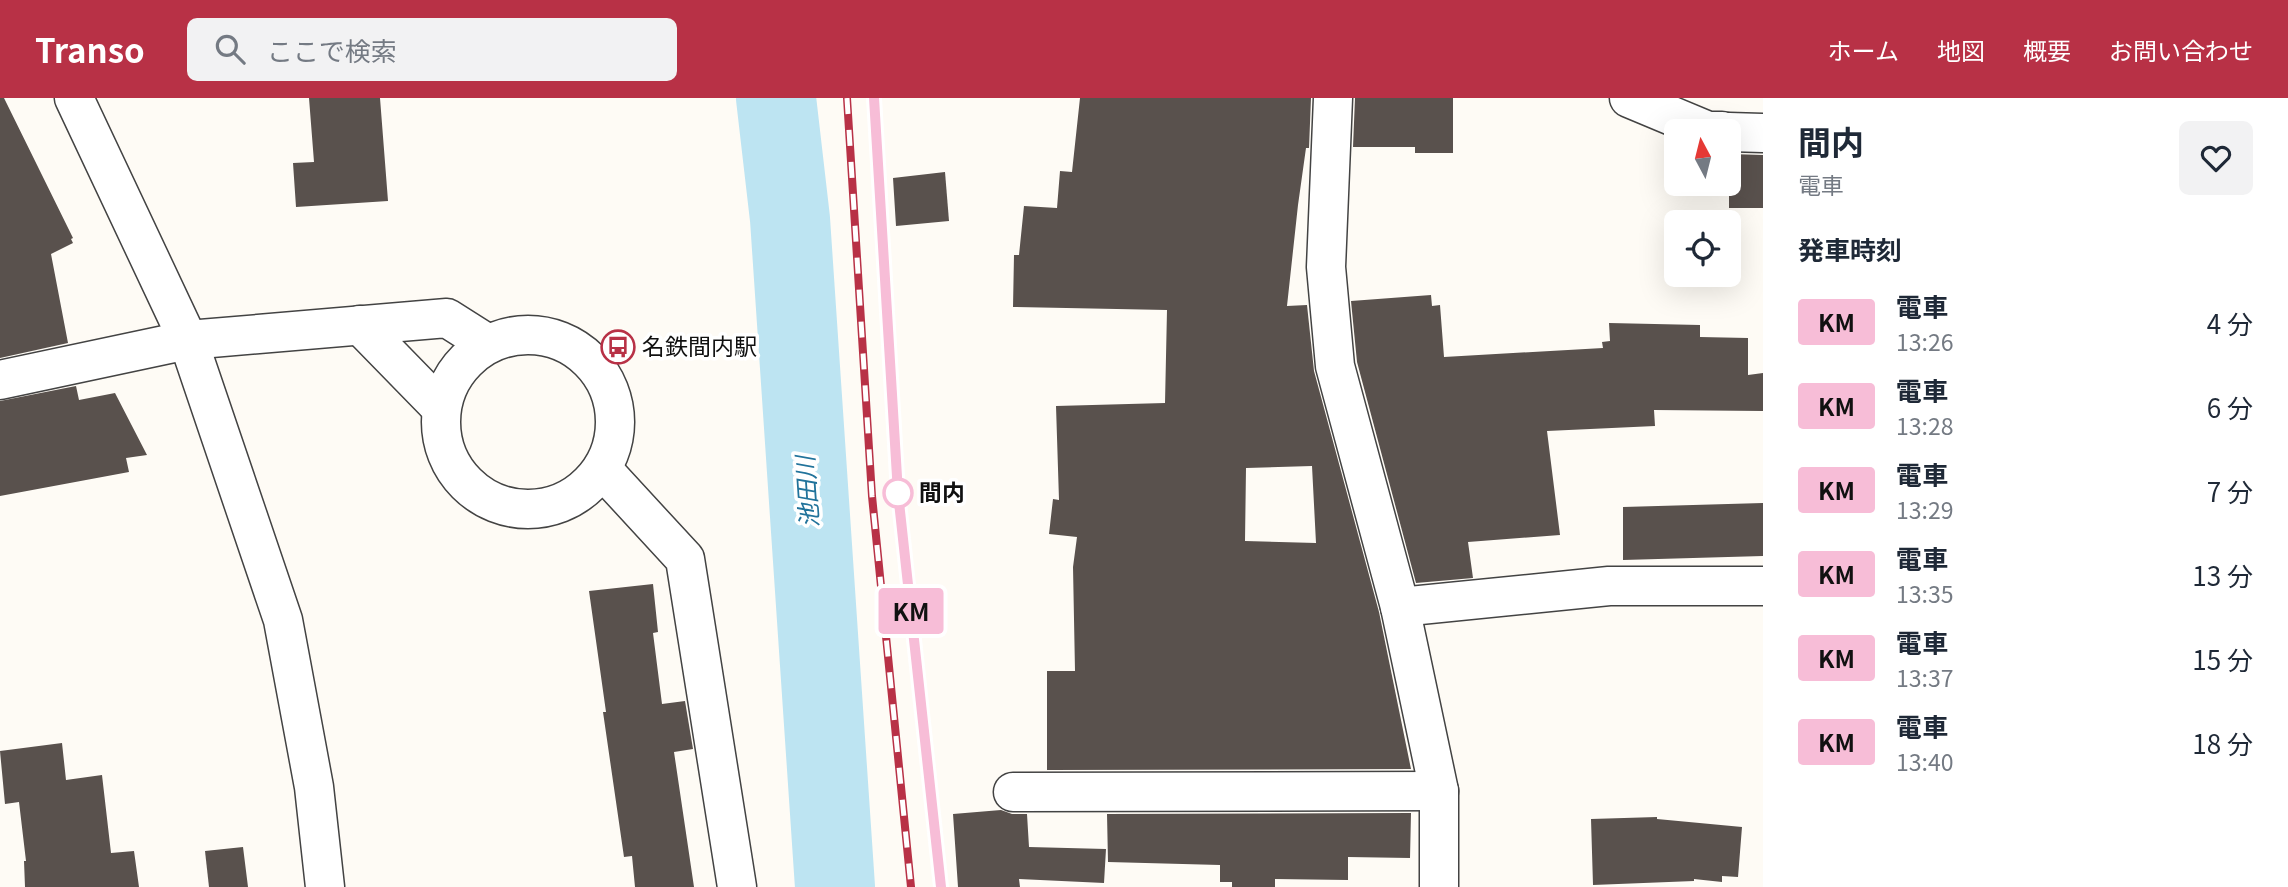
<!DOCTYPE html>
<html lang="ja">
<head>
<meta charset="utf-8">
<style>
	:root { --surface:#fff; --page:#f2f2f3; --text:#1f2937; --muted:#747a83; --accent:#b83146 }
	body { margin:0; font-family:Georgia,"Noto Sans JP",serif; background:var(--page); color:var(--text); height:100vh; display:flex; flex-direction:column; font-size:26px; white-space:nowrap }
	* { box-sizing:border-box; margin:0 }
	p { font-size:23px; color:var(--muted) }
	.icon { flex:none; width:38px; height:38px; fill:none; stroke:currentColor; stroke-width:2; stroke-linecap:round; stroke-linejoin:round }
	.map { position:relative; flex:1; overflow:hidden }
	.sheet { display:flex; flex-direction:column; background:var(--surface); width:525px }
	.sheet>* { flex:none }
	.badge { padding:0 14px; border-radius:5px; font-size:24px; line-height:46px }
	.needle { width:46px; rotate:353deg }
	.buttons { position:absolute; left:1664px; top:21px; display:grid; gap:14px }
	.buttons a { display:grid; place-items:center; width:77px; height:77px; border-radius:10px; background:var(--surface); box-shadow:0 7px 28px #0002; font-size:35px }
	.map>.badge { position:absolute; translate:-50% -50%; box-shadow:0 0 0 4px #fff }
	h2 { padding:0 35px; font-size:26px; line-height:63px }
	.round { display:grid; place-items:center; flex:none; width:74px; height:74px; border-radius:10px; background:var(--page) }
	.headline { display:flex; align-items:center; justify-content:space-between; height:119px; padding:0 35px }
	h1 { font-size:33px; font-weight:700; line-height:52px }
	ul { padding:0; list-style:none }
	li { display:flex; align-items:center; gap:21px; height:84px; padding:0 35px }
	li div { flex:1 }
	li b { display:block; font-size:26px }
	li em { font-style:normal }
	li .badge { min-width:77px; font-weight:700; text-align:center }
	header { display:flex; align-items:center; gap:42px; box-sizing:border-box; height:98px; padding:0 35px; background:var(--accent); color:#fff }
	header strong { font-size:33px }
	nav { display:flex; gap:38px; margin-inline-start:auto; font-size:24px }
	.search { width:490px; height:63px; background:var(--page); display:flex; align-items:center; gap:18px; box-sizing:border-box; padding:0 24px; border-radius:10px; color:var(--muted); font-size:26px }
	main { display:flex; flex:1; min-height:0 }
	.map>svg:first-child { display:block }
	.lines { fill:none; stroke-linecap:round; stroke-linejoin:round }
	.river { stroke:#bde4f2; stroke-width:80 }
	.building { fill:#59514d; fill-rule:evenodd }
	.minor-casing { stroke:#434343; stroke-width:41 }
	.tertiary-casing { stroke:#434343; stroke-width:41 }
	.minor { stroke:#fff; stroke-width:38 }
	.tertiary { stroke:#fff; stroke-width:38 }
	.rail-casing { stroke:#b83146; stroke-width:8 }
	.rail { stroke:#fff; stroke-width:5; stroke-dasharray:16; stroke-linecap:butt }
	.line-casing { stroke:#fff; stroke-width:16 }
	.line { stroke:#f7bdd7; stroke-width:10 }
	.stop-dot { fill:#fff; stroke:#f7bdd7; stroke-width:3.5 }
	.labels { text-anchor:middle; stroke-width:7; stroke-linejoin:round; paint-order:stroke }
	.poi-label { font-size:23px; fill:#101010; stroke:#fff; text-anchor:start }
	.stop-label { font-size:23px; font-weight:bold; fill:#101010; stroke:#fff; text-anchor:start }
	.water-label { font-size:24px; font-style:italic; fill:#21739b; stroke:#fff }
</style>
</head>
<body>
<header>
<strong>Transo</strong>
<div class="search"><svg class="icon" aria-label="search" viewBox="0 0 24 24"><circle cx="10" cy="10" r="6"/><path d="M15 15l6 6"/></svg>ここで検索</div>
<nav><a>ホーム</a><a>地図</a><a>概要</a><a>お問い合わせ</a></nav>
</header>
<main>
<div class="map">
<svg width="1763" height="789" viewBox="0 0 1763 789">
	<rect width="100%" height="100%" fill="#fefbf5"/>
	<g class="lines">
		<polyline class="river" points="776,0 790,121 835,789"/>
	</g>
	<g class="building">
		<polygon points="0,0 4,0 73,140 71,141 73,145 51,156 68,245 0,260"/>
		<polygon points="309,0 380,0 388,103 296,109 293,65 314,64"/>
		<path d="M1080,0H1311L1309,50H1306L1298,107L1287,208L1307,207L1314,273L1379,514L1411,671L1047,672V573H1075L1073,469L1077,439L1049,436L1053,401L1059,402L1056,308L1165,305L1167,212L1013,209L1014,157H1019L1024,108L1057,110L1060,73L1072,74ZM1312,368L1316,445L1245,443L1246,370Z"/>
		<polygon points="1355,0 1453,0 1453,55 1415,55 1415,49 1353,49"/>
		<polygon points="1729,56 1763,57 1763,110 1729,110"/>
		<polygon points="945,74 949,123 896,128 893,80"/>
		<polygon points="1431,197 1432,208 1440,207 1444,259 1603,250 1602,244 1610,243 1609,225 1700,227 1700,239 1748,240 1748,277 1763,275 1763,313 1654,312 1655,328 1547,333 1560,437 1468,444 1473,480 1416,485 1357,264 1351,203"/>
		<polygon points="76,288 79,302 115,295 147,357 126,360 129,374 0,398 0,303"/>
		<polygon points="1763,405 1763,458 1623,462 1623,409"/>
		<polygon points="653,486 658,534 653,535 662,606 685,603 693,651 674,654 694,789 635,789 632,758 624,759 603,614 606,614 589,493"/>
		<polygon points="62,645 66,682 102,677 111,755 134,753 139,789 25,789 24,763 26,763 19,704 5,706 0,653"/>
		<polygon points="1001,712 1012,716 1027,716 1029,749 1106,751 1104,785 1019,781 1020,789 958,789 953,716"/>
		<polygon points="1411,715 1410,760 1348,759 1348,782 1275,781 1275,789 1232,789 1232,784 1220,784 1220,767 1108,764 1107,716"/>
		<polygon points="1657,719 1657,721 1742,729 1738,779 1722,778 1722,784 1694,781 1694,783 1593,787 1591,721"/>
		<polygon points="243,749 248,789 209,789 205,753"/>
	</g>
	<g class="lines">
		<defs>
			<g id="minor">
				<polyline points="1333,0 1326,169 1335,268 1400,509 1439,693 1439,789"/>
				<polyline points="1629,0 1708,33 1722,33"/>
				<polyline points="1729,34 1763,35"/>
				<polyline points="360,227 440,309"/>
				<circle cx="528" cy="324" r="87"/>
				<polyline points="0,282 188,242 447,220 488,246"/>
				<polyline points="602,371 685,461 737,789"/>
				<polyline points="1400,509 1609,488 1763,488"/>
				<polyline points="1013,694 1439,693"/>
			</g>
			<polyline id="tertiary" points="74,0 188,242 283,522 314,689 325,789"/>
		</defs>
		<use href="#minor" class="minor-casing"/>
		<use href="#tertiary" class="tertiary-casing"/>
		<use href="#minor" class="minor"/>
		<use href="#tertiary" class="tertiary"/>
		<defs>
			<g id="rail">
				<polyline points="847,0 872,398 911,789"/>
				<polyline points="874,0 898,395 941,789"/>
			</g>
		</defs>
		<use href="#rail" class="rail-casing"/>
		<use href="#rail" class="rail"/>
	</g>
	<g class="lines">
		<defs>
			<polyline id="line" points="874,0 898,395 941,789"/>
		</defs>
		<use href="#line" class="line-casing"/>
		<use href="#line" class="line"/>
	</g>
	<defs>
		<symbol id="bus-ring" viewBox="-11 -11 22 22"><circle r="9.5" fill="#fff" stroke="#b83146" stroke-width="1.5"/><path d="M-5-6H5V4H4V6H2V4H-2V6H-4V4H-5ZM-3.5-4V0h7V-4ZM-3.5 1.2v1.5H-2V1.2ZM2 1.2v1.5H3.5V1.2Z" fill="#b83146"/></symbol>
	</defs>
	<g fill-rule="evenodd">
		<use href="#bus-ring" x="599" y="230" width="38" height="38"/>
	</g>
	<circle class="stop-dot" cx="898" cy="395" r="14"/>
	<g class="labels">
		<g class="poi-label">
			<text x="642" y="257">名鉄間内駅</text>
		</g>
		<g class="stop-label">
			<text x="919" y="403">間内</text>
		</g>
		<g class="water-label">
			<text transform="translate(808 394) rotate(-94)" y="8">池田川</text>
		</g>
	</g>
</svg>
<div class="buttons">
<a><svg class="needle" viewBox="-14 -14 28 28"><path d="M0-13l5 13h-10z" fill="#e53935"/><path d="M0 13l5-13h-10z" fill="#747a83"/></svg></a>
<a><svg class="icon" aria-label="locate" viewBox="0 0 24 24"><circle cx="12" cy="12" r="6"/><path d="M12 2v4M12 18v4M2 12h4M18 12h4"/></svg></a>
</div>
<b class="badge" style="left:911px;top:513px;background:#f7bdd7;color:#111">KM</b>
</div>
<section class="sheet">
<div class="headline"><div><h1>間内</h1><p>電車</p></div><a class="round"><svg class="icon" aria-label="heart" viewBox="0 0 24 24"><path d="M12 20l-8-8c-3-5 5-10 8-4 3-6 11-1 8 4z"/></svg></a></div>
<h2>発車時刻</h2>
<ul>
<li><span class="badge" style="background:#f7bdd7;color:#111">KM</span><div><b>電車</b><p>13:26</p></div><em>4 分</em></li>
<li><span class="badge" style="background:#f7bdd7;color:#111">KM</span><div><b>電車</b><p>13:28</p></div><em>6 分</em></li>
<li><span class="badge" style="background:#f7bdd7;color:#111">KM</span><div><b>電車</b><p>13:29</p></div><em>7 分</em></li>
<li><span class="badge" style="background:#f7bdd7;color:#111">KM</span><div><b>電車</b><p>13:35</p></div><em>13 分</em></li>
<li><span class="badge" style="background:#f7bdd7;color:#111">KM</span><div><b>電車</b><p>13:37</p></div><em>15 分</em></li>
<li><span class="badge" style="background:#f7bdd7;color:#111">KM</span><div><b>電車</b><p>13:40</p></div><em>18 分</em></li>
</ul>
</section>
</main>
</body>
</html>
